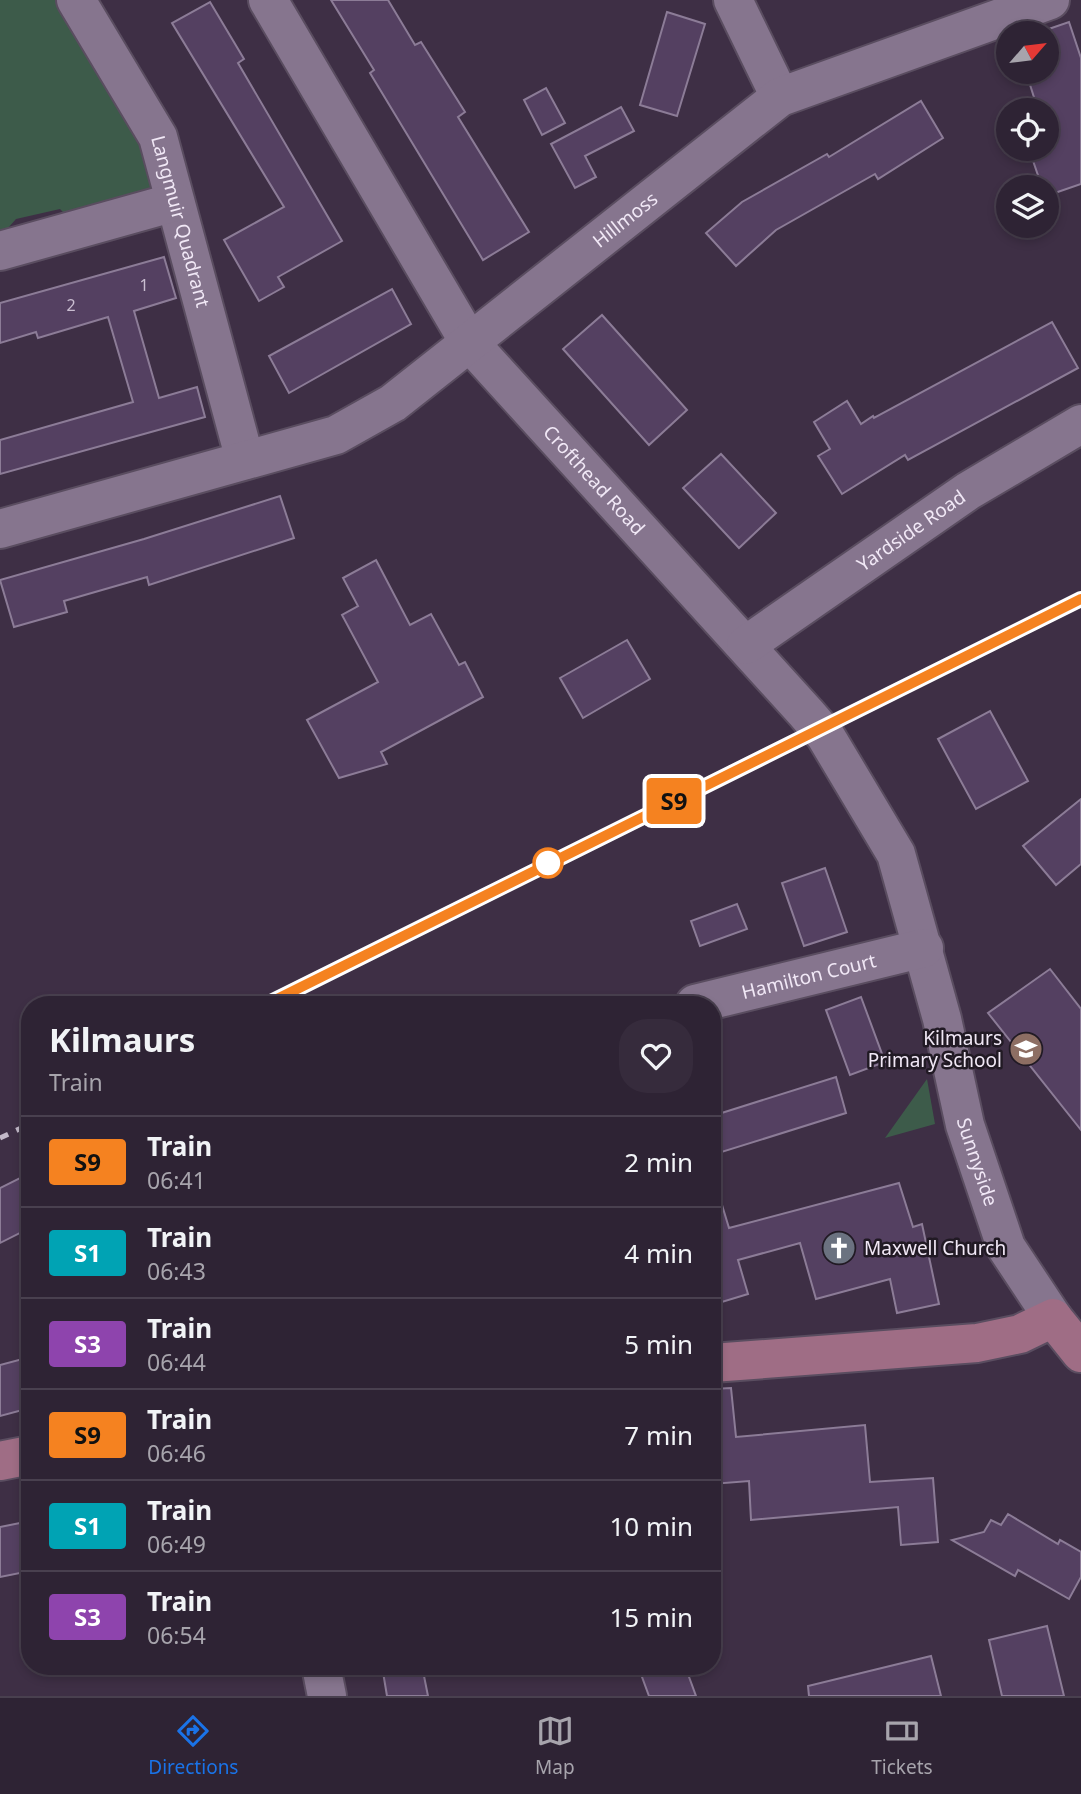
<!DOCTYPE html>
<html lang="en">
<head>
<meta charset="utf-8">
<style>
	:root { --surface:#2e2334; --page:#362b3c; --text:#f1f3f6; --muted:#a7a4ac; --line:#49404f; --accent:#1a73e8 }
	body { margin:0; font-family:"Noto Sans",sans-serif; background:var(--page); color:var(--text); height:100vh; display:flex; flex-direction:column; font-size:26px; white-space:nowrap }
	* { box-sizing:border-box; margin:0 }
	p { font-size:23px; color:var(--muted) }
	.icon { flex:none; width:38px; height:38px; fill:none; stroke:currentColor; stroke-width:2; stroke-linecap:round; stroke-linejoin:round }
	.map { position:relative; flex:1; overflow:hidden }
	.sheet { position:absolute; left:21px; top:996px; width:700px; height:679px; display:flex; flex-direction:column; background:var(--surface); border-radius:28px; box-shadow:0 4px 10px #0003,0 0 0 2px var(--line) }
	.sheet>* { flex:none }
	.badge { padding:0 14px; border-radius:5px; font-size:24px; line-height:46px }
	.needle { width:46px; rotate:62deg }
	.controls { position:absolute; left:996px; top:21px; display:grid; gap:14px }
	.controls a { display:grid; place-items:center; width:63px; height:63px; border-radius:50%; background:var(--surface); box-shadow:0 4px 10px #0003,0 0 0 2px var(--line); font-size:35px }
	.map>.badge { position:absolute; translate:-50% -50%; box-shadow:0 0 0 4px #fff }
	.round { display:grid; place-items:center; flex:none; width:74px; height:74px; border-radius:28px; background:var(--page) }
	.headline { display:flex; align-items:center; justify-content:space-between; height:119px; padding:0 28px }
	h1 { font-size:33px; font-weight:700; line-height:52px }
	ul { padding:0; list-style:none }
	li { display:flex; align-items:center; gap:21px; height:91px; padding:0 28px; border-top:2px solid var(--line) }
	li div { flex:1 }
	li b { display:block; font-size:26px }
	li em { font-style:normal }
	li .badge { min-width:77px; font-weight:700; text-align:center }
	.tabs { display:flex; justify-content:space-around; align-items:center; height:98px; border-top:2px solid var(--line); background:var(--surface); font-size:19px; color:var(--muted) }
	.tabs a { display:grid; justify-items:center; gap:4px }
	.tabs .active { color:var(--accent) }
	.map>svg:first-child { display:block }
	.green { fill:#3d5b4a }
	.building { fill:#544061; stroke:#8c7c97; stroke-width:2 }
	.lines { fill:none; stroke-linecap:round; stroke-linejoin:round }
	.minor-casing { stroke:#5a4d60; stroke-width:42 }
	.secondary-casing { stroke:#5a4d60; stroke-width:42 }
	.minor { stroke:#86758e; stroke-width:38 }
	.secondary { stroke:#9f6d85; stroke-width:38 }
	.rail { stroke:#c2b8c8; stroke-width:5; stroke-dasharray:9 9; stroke-linecap:butt }
	.line-casing { stroke:#fff; stroke-width:16 }
	.line { stroke:#f58220; stroke-width:10 }
	.stop-dot { fill:#fff; stroke:#f58220; stroke-width:3.5 }
	.labels { text-anchor:middle; stroke-width:5; stroke-linejoin:round; paint-order:stroke }
	.number-label { font-size:16px; fill:#cabed1 }
	.street-label { font-size:19px; fill:#f1e8f6; stroke:#211a24 }
	.poi-label { font-size:19px; fill:#f1e8f6; stroke:#211a24; text-anchor:end }
</style>
</head>
<body>
<div class="map">
<svg width="1081" height="1696" viewBox="0 0 1081 1696">
	<rect width="100%" height="100%" fill="#3e2f45"/>
	<g class="green">
		<polygon points="0,0 56,0 125,102 161,198 70,219 60,209 16,219 0,237"/>
		<polygon points="927,1079 935,1124 885,1138"/>
	</g>
	<g class="building">
		<polygon points="331,0 388,0 415,45 421,42 465,112 458,117 529,232 483,260 370,73 374,70"/>
		<polygon points="210,2 244,59 238,63 342,241 278,277 284,287 259,301 224,240 284,207 172,23"/>
		<polygon points="667,12 705,24 677,116 640,105"/>
		<polygon points="1069,22 1081,58 1081,184 1046,196 1046,187 1042,187 1029,149 1051,149 1046,136 1046,110 1038,110 1026,72 1046,72 1046,33 1037,33"/>
		<polygon points="546,88 565,123 542,135 524,100"/>
		<polygon points="921,101 943,138 878,179 875,174 776,230 736,266 706,233 742,202 827,154 829,157"/>
		<polygon points="621,107 634,131 585,156 596,177 575,188 551,144"/>
		<polygon points="164,257 176,298 134,311 159,398 197,387 205,417 0,474 0,440 133,402 108,317 38,338 36,332 0,343 0,303"/>
		<polygon points="392,289 411,324 289,393 269,356"/>
		<polygon points="602,315 687,410 649,445 563,349"/>
		<polygon points="1052,322 1078,368 908,460 905,455 842,494 818,456 830,449 814,422 847,401 861,424 873,416 874,418"/>
		<polygon points="721,454 776,513 739,548 683,488"/>
		<polygon points="280,496 294,538 149,585 147,577 64,601 67,612 14,627 0,580 144,539"/>
		<polygon points="376,560 410,625 431,614 459,665 465,662 483,697 381,752 387,764 339,778 307,720 378,682 342,615 358,606 343,578"/>
		<polygon points="627,640 650,679 583,718 560,678"/>
		<polygon points="990,711 1028,781 976,809 938,739"/>
		<polygon points="1081,799 1081,864 1056,885 1023,846"/>
		<polygon points="825,868 847,932 804,946 782,883"/>
		<polygon points="737,904 747,929 700,946 691,921"/>
		<polygon points="1050,969 1081,1009 1081,1130 988,1013"/>
		<polygon points="861,997 885,1062 850,1075 826,1010"/>
		<polygon points="836,1077 846,1113 712,1155 712,1116"/>
		<polygon points="30,1173 30,1228 0,1243 0,1188"/>
		<polygon points="899,1183 913,1227 922,1224 939,1304 897,1313 890,1279 816,1299 800,1243 738,1260 748,1294 712,1305 712,1196 719,1195 729,1228"/>
		<polygon points="30,1357 30,1408 0,1416 0,1365"/>
		<polygon points="731,1388 736,1437 865,1425 870,1482 933,1478 938,1542 901,1545 898,1507 751,1520 749,1481 712,1484 712,1389"/>
		<polygon points="1008,1514 1058,1544 1060,1540 1081,1552 1081,1577 1069,1599 1018,1570 1015,1576 952,1540 984,1532 991,1520 1001,1525"/>
		<polygon points="30,1521 30,1571 0,1577 0,1527"/>
		<polygon points="1047,1626 1064,1696 1002,1696 989,1640"/>
		<polygon points="931,1656 941,1696 809,1696 808,1686"/>
		<polygon points="382,1666 422,1666 428,1696 387,1696"/>
		<polygon points="638,1666 685,1666 696,1696 649,1696"/>
	</g>
	<g class="lines">
		<defs>
			<g id="minor">
				<path id="s1" d="M76,0L158,137L245,460"/>
				<path id="s2" d="M268,0L469,342L806,713L825,735L896,854L942,1019L965,1125L1006,1247L1053,1318"/>
				<polyline points="733,0 780,97"/>
				<polyline points="0,251 175,202"/>
				<path id="s3" d="M0,529L336,435L393,403L780,97L1050,0"/>
				<path id="s4" d="M746,645L968,491L1081,424"/>
				<path id="s5" d="M695,1004L924,948"/>
				<polyline points="321,1666 327,1696"/>
			</g>
			<g id="secondary">
				<polyline points="712,1363 977,1343 1020,1334 1053,1318 1081,1353"/>
				<polyline points="0,1461 30,1455"/>
			</g>
		</defs>
		<use href="#minor" class="minor-casing"/>
		<use href="#secondary" class="secondary-casing"/>
		<use href="#minor" class="minor"/>
		<use href="#secondary" class="secondary"/>
		<g class="rail">
			<polyline points="267,1004 1081,599"/>
			<polyline points="0,1138 30,1124"/>
		</g>
	</g>
	<g class="lines">
		<defs>
			<polyline id="line" points="267,1004 1081,599"/>
		</defs>
		<use href="#line" class="line-casing"/>
		<use href="#line" class="line"/>
	</g>
	<defs>
		<symbol id="school-disc" viewBox="-11 -11 22 22"><circle r="9.5" fill="#8d6e63" stroke="#211a24"/><path d="M0-5L7-2L0 1L-7-2ZM-4 1L0 2.5L4 1V4Q0 6-4 4Z" fill="#fff"/></symbol>
		<symbol id="church-disc" viewBox="-11 -11 22 22"><circle r="9.5" fill="#6b7280" stroke="#211a24"/><path d="M-1.2-6h2.4v3.5h3.3v2.4h-3.3V6h-2.4V-.1h-3.3v-2.4h3.3Z" fill="#fff"/></symbol>
	</defs>
	<g fill-rule="evenodd">
		<use href="#school-disc" x="1007" y="1030" width="38" height="38"/>
		<use href="#church-disc" x="820" y="1229" width="38" height="38"/>
	</g>
	<circle class="stop-dot" cx="548" cy="863" r="14"/>
	<g class="labels">
		<g class="number-label">
			<text x="144" y="291">1</text>
			<text x="71" y="311">2</text>
		</g>
		<g class="street-label">
			<text dy="7" stroke="none"><textPath href="#s3" startOffset="710">Hillmoss</textPath></text>
			<text dy="7" stroke="none"><textPath href="#s1" startOffset="247">Langmuir Quadrant</textPath></text>
			<text dy="7" stroke="none"><textPath href="#s2" startOffset="583">Crofthead Road</textPath></text>
			<text dy="7" stroke="none"><textPath href="#s4" startOffset="201">Yardside Road</textPath></text>
			<text dy="7" stroke="none"><textPath href="#s5" startOffset="117">Hamilton Court</textPath></text>
			<text dy="7" stroke="none"><textPath href="#s2" startOffset="1384">Sunnyside</textPath></text>
		</g>
		<g class="poi-label">
			<text x="1002" y="1045">Kilmaurs<tspan x="1002" dy="22">Primary School</tspan></text>
			<text x="864" y="1255" text-anchor="start">Maxwell Church</text>
		</g>
	</g>
</svg>
<div class="controls">
<a><svg class="needle" viewBox="-14 -14 28 28"><path d="M0-13l5 13h-10z" fill="#e53935"/><path d="M0 13l5-13h-10z" fill="#a7a4ac"/></svg></a>
<a><svg class="icon" aria-label="locate" viewBox="0 0 24 24"><circle cx="12" cy="12" r="6"/><path d="M12 2v4M12 18v4M2 12h4M18 12h4"/></svg></a>
<a><svg class="icon" aria-label="layers" viewBox="0 0 24 24"><path d="M12 4l9 5-9 5-9-5zM3 14l9 5 9-5"/></svg></a>
</div>
<b class="badge" style="left:674px;top:801px;background:#f58220;color:#111">S9</b>
<section class="sheet">
<div class="headline"><div><h1>Kilmaurs</h1><p>Train</p></div><a class="round"><svg class="icon" aria-label="heart" viewBox="0 0 24 24"><path d="M12 20l-8-8c-3-5 5-10 8-4 3-6 11-1 8 4z"/></svg></a></div>
<ul>
<li><span class="badge" style="background:#f58220;color:#111">S9</span><div><b>Train</b><p>06:41</p></div><em>2 min</em></li>
<li><span class="badge" style="background:#00a3b4;color:#fff">S1</span><div><b>Train</b><p>06:43</p></div><em>4 min</em></li>
<li><span class="badge" style="background:#8e44ad;color:#fff">S3</span><div><b>Train</b><p>06:44</p></div><em>5 min</em></li>
<li><span class="badge" style="background:#f58220;color:#111">S9</span><div><b>Train</b><p>06:46</p></div><em>7 min</em></li>
<li><span class="badge" style="background:#00a3b4;color:#fff">S1</span><div><b>Train</b><p>06:49</p></div><em>10 min</em></li>
<li><span class="badge" style="background:#8e44ad;color:#fff">S3</span><div><b>Train</b><p>06:54</p></div><em>15 min</em></li>
</ul>
</section>
</div>
<nav class="tabs">
<a class="active"><svg class="icon" aria-label="directions" viewBox="0 0 24 24"><path d="M12 3l9 9-9 9-9-9zM9 14v-3h6M13 9l2 2-2 2"/></svg>Directions</a>
<a><svg class="icon" aria-label="map" viewBox="0 0 24 24"><path d="M3 6l6-2 6 2 6-2v14l-6 2-6-2-6 2zM9 4v14M15 6v14"/></svg>Map</a>
<a><svg class="icon" aria-label="tickets" viewBox="0 0 24 24"><path d="M3 7h18v10H3zM15 7v10"/></svg>Tickets</a>
</nav>
</body>
</html>
